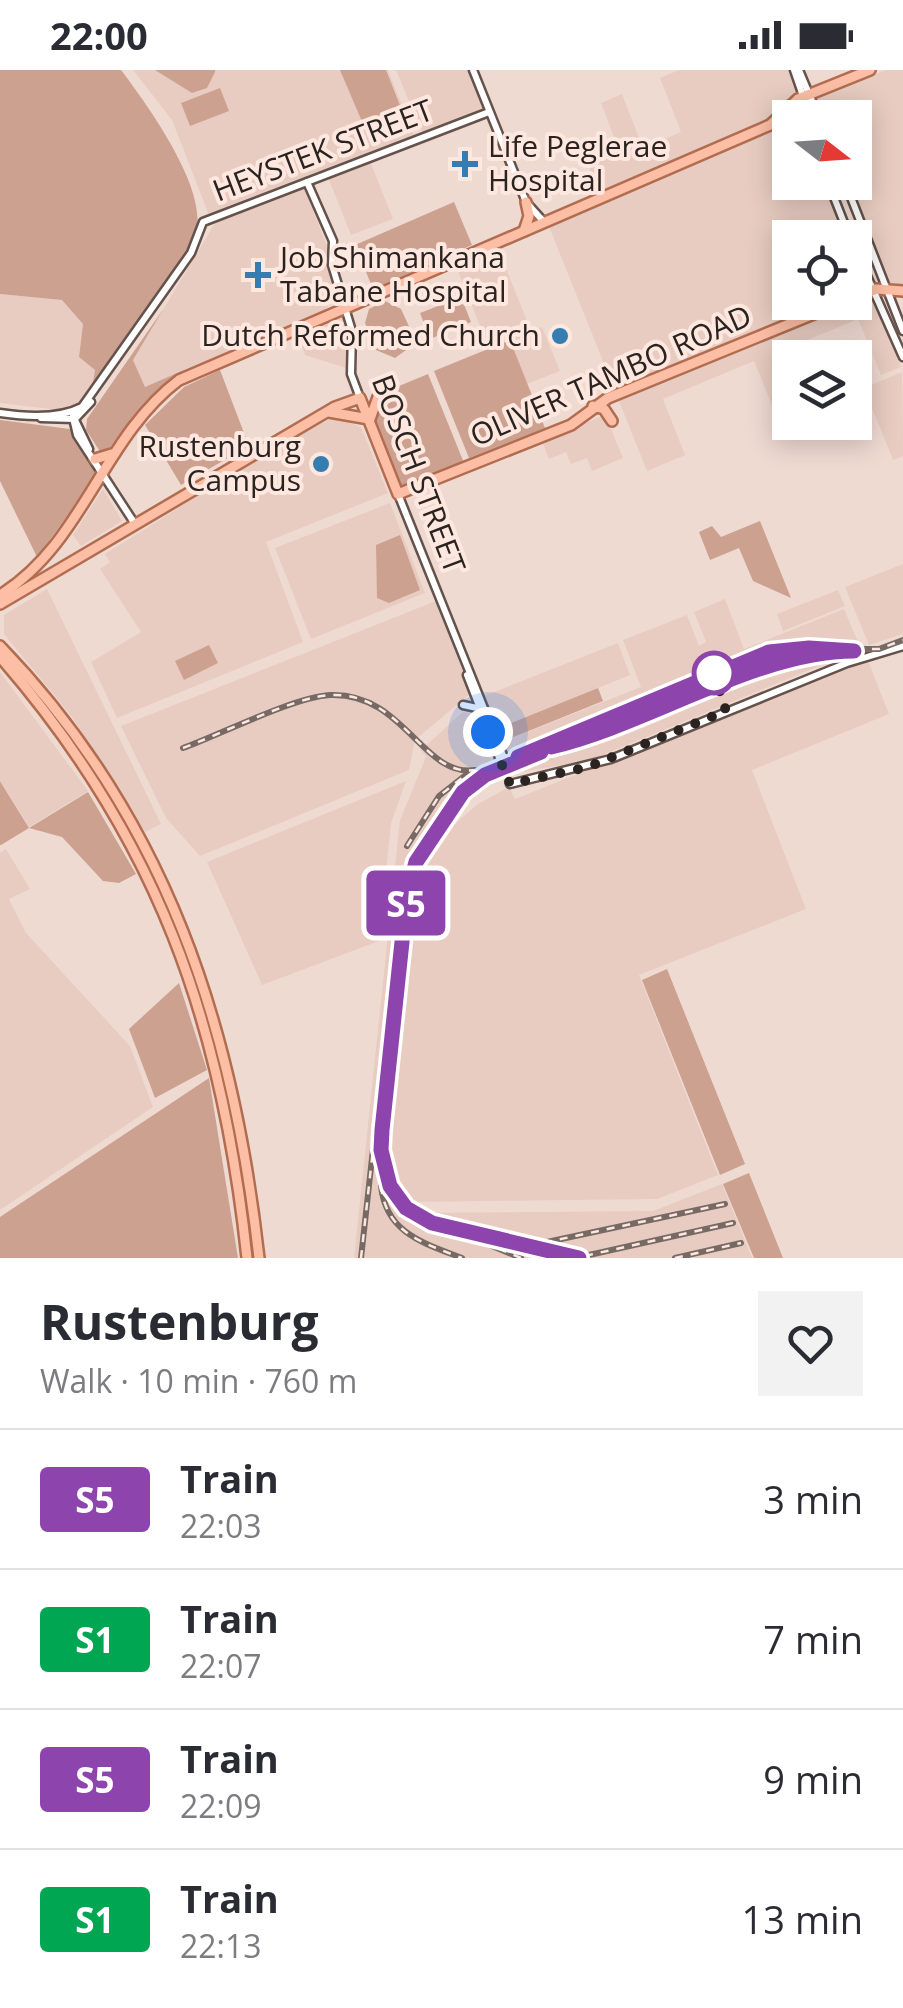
<!DOCTYPE html>
<html lang="en">
<head>
<meta charset="utf-8">
<style>
	:root { --surface:#fff; --page:#f2f2f3; --text:#2b2b33; --muted:#7c7c81; --line:#e1e1e2 }
	body { margin:0; font-family:"Open Sans",sans-serif; background:var(--page); color:var(--text); height:100vh; display:flex; flex-direction:column; font-size:38px; white-space:nowrap }
	* { box-sizing:border-box; margin:0 }
	p { font-size:32px; color:var(--muted) }
	.icon { flex:none; width:55px; height:55px; fill:none; stroke:currentColor; stroke-width:2; stroke-linecap:round; stroke-linejoin:round }
	.map { position:relative; height:1188px; overflow:hidden }
	.details { display:flex; flex-direction:column; background:var(--surface); flex:1 }
	.details>* { flex:none }
	.badge { padding:0 20px; border-radius:8px; font-size:35px; line-height:65px }
	.needle { width:65px; rotate:107deg }
	.controls { position:absolute; left:772px; top:30px; display:grid; gap:20px }
	.controls a { display:grid; place-items:center; width:100px; height:100px; border-radius:0px; background:var(--surface); box-shadow:0 5px 25px #0003; font-size:50px }
	.you { position:absolute; width:50px; height:50px; margin:-25px; border:8px solid #fff; border-radius:50%; background:#1a73e8; box-shadow:0 0 0 15px #1a73e833 }
	.map>.badge { position:absolute; translate:-50% -50%; box-shadow:0 0 0 5px #fff }
	.round { display:grid; place-items:center; flex:none; width:105px; height:105px; border-radius:0px; background:var(--page) }
	.summary { display:flex; align-items:center; justify-content:space-between; height:170px; padding:0 40px }
	h1 { font-size:48px; font-weight:700; line-height:75px }
	ul { padding:0; list-style:none }
	li { display:flex; align-items:center; gap:30px; height:140px; padding:0 40px; border-top:2px solid var(--line) }
	li div { flex:1 }
	li b { display:block; font-size:38px }
	li em { font-style:normal }
	li .badge { min-width:110px; font-weight:700; text-align:center }
	.status { display:flex; justify-content:space-between; align-items:center; height:70px; padding:0 50px; background:var(--surface); direction:ltr }
	.status svg { height:28px; fill:currentColor }
	.map>svg:first-child { display:block }
	.built { fill:#e8ccc1 }
	.green { fill:#cda190 }
	.lines { fill:none; stroke-linecap:round; stroke-linejoin:round }
	.minor-casing { stroke:#64524b; stroke-width:11 }
	.major-casing { stroke:#b26d51; stroke-width:14 }
	.minor { stroke:#fff; stroke-width:6 }
	.major { stroke:#fcbfa6; stroke-width:9 }
	.rail-casing { stroke:#776a65; stroke-width:6 }
	.rail { stroke:#fde7df; stroke-width:2.5; stroke-dasharray:8; stroke-linecap:butt }
	.minor-bridge-casing { stroke:#64524b; stroke-width:11; stroke-linecap:butt }
	.minor-bridge { stroke:#fff; stroke-width:6 }
	.line-casing { stroke:#fff; stroke-width:22 }
	.line { stroke:#8e44ad; stroke-width:15 }
	.walk { stroke:#2b2320; stroke-width:10; stroke-dasharray:0 18 }
	.poi-dot { fill:#357db1; stroke:#fde7df; stroke-width:4 }
	.stop-dot { fill:#fff; stroke:#8e44ad; stroke-width:5 }
	.labels { text-anchor:middle; stroke-width:8; stroke-linejoin:round; paint-order:stroke }
	.poi-label { font-size:30px; fill:#2b2320; stroke:#fde7df; text-anchor:start }
	.street-label { font-size:30px; fill:#2b2320; stroke:#fde7df }
</style>
</head>
<body>
<div class="status"><b>22:00</b><svg viewBox="0 0 49 12"><path d="M0 12V9h3v3zM5 12V6h3v6zM10 12V3h3v9zM15 12V0h3v12zM26 1h20v11H26zM47 4h2v5h-2z"/></svg></div>
<div class="map">
<svg width="903" height="1188" viewBox="0 0 903 1188">
	<rect width="100%" height="100%" fill="#efdad2"/>
	<g class="built">
		<polygon points="133,0 388,0 414,65 209,145 172,50"/>
		<polygon points="396,0 469,0 484,37 422,62"/>
		<polygon points="679,0 791,0 801,24 789,29 765,54 589,127 590,93 619,80 601,33 622,24 643,78 681,62 660,8"/>
		<polygon points="886,0 903,0 903,214 889,215 848,113 855,112 855,48 823,47 815,27"/>
		<polygon points="790,52 790,112 827,113 849,167 790,168 790,232 855,232 855,182 901,297 881,305 858,249 793,276 797,287 790,288 790,341 777,347 754,291 663,329 685,385 647,401 548,154"/>
		<polygon points="370,91 393,149 351,165 328,107"/>
		<polygon points="304,118 330,184 334,225 326,239 145,317 133,290 215,153"/>
		<polygon points="498,178 527,251 485,268 456,196"/>
		<polygon points="0,224 62,230 83,254 79,287 95,300 92,318 82,332 67,341 0,333"/>
		<polygon points="345,247 349,264 346,298 305,285 298,266"/>
		<polygon points="542,257 560,301 527,314 510,270"/>
		<polygon points="902,302 903,386 893,390 864,318"/>
		<polygon points="605,345 623,388 592,401 587,388 571,394 566,382 549,389 542,371"/>
		<polygon points="334,347 361,357 388,423 266,472 303,572 117,648 91,592 141,562 100,499 110,492 105,484 263,385"/>
		<polygon points="103,419 122,451 81,476 73,465"/>
		<polygon points="390,433 425,523 311,569 275,478"/>
		<polygon points="903,494 903,564 869,575 845,517"/>
		<polygon points="47,519 161,754 145,762 72,647 4,564 4,545"/>
		<polygon points="838,520 845,536 783,561 777,544"/>
		<polygon points="725,529 744,579 844,539 861,579 590,690 516,703 493,713 459,740 424,790 410,830 390,1028 414,831 428,792 449,759 478,734 509,717 515,729 867,588 889,644 752,700 806,839 639,905 718,1105 657,1129 405,1132 419,1143 653,1141 722,1114 752,1188 354,1188 400,750 426,687 421,680 463,642 473,645 491,690 506,683 502,672 641,617 623,570 687,545 699,576 706,572 694,542"/>
		<polygon points="436,531 471,623 415,670 409,700 200,786 166,748 121,656"/>
		<polygon points="618,573 630,605 496,659 484,626"/>
		<polygon points="0,602 88,721 29,757 0,710"/>
		<polygon points="406,711 391,753 379,871 262,915 207,792"/>
		<polygon points="6,779 30,819 9,829 26,863 130,976 153,1037 0,1140 0,783"/>
	</g>
	<g class="green">
		<path d="M0,0H121C146,33 204,113 197,157C192,186 113,287 92,318L95,300L79,287L83,254L62,230L0,224Z"/>
		<polygon points="155,0 215,0 215,2 207,18 192,23"/>
		<polygon points="340,0 386,0 401,38 363,54"/>
		<polygon points="220,18 229,41 190,56 181,33"/>
		<polygon points="454,132 472,175 373,219 355,175"/>
		<polygon points="461,227 471,252 430,269 420,243"/>
		<polygon points="385,231 401,239 412,263 409,278 395,288 376,280 365,253 369,239"/>
		<polygon points="164,238 133,290 145,317 184,300 140,341 103,386 86,360 87,349"/>
		<polygon points="510,270 545,358 469,388 434,301"/>
		<polygon points="220,300 249,376 181,415 145,355 184,317"/>
		<polygon points="428,304 464,393 401,418 372,344 382,323"/>
		<polygon points="0,350 70,359 99,403 37,487 0,411"/>
		<polygon points="760,451 791,528 753,511 739,478 710,490 699,462 712,456 721,467"/>
		<polygon points="400,465 420,520 389,533 377,528 376,475"/>
		<polygon points="209,575 218,593 184,610 175,591"/>
		<polygon points="598,618 603,631 501,672 496,659"/>
		<polygon points="0,711 29,758 1,775 0,775"/>
		<polygon points="88,722 136,804 119,813 103,811 62,767 29,758"/>
		<polygon points="667,899 745,1094 720,1105 642,910"/>
		<polygon points="179,913 207,1000 155,1028 129,959"/>
		<polygon points="209,1008 238,1188 0,1188 0,1147"/>
		<polygon points="749,1103 783,1188 754,1188 723,1114"/>
	</g>
	<g class="lines">
		<defs>
			<g id="minor">
				<polyline points="473,0 526,132 544,152"/>
				<polyline points="794,0 804,29 802,48"/>
				<polyline points="799,0 819,48"/>
				<polyline points="307,112 333,171 332,195 352,261 351,304 360,328"/>
				<polyline points="828,112 850,168"/>
				<polyline points="845,112 903,261"/>
				<polyline points="855,179 903,287"/>
				<polyline points="78,341 73,348 77,365 135,454"/>
				<path d="M0,343C26,347 59,349 82,337L191,183L203,152L489,42"/>
				<polyline points="73,346 89,379"/>
				<polyline points="41,348 75,349 91,332"/>
				<polyline points="398,424 502,683"/>
				<polyline points="467,605 498,685"/>
				<polyline points="463,635 477,638"/>
				<polyline points="510,714 611,689 847,593 903,576"/>
			</g>
			<g id="major">
				<polyline points="524,161 529,146 526,132"/>
				<polyline points="855,228 876,219 903,221"/>
				<polyline points="593,336 604,339 612,351"/>
				<polyline points="329,342 369,349"/>
				<polyline points="370,349 381,319"/>
				<polyline points="95,389 115,383"/>
				<path d="M0,525C84,473 102,368 179,310L770,55L798,29L870,0"/>
				<polyline points="0,534 335,337 360,328 398,424 571,355 608,328 843,232"/>
				<path d="M0,576C166,748 233,955 259,1188"/>
				<path d="M0,587C158,768 222,953 247,1188"/>
			</g>
		</defs>
		<use href="#minor" class="minor-casing"/>
		<use href="#major" class="major-casing"/>
		<use href="#minor" class="minor"/>
		<use href="#major" class="major"/>
		<defs>
			<g id="rail">
				<polyline points="840,579 879,579 903,570"/>
				<polyline points="677,618 761,585"/>
				<path d="M183,678C219,665 294,627 330,625C404,622 423,708 475,700"/>
				<polyline points="407,776 439,726 467,704"/>
				<path d="M381,1116C386,1163 423,1173 462,1188"/>
				<polyline points="512,1172 547,1172 725,1134"/>
				<polyline points="569,1186 589,1185 733,1153"/>
				<polyline points="361,1188 373,1079"/>
				<path d="M521,1188L411,1142C367,1106 382,1042 388,992C398,899 394,755 489,703C540,675 599,665 653,644C717,618 784,581 855,581"/>
				<polyline points="675,1188 741,1173"/>
			</g>
		</defs>
		<use href="#rail" class="rail-casing"/>
		<use href="#rail" class="rail"/>
		<defs>
			<g id="minor-bridge">
				<polyline points="502,683 509,699"/>
				<polyline points="498,685 504,701"/>
			</g>
		</defs>
		<use href="#minor-bridge" class="minor-bridge-casing"/>
		<use href="#minor-bridge" class="minor-bridge"/>
	</g>
	<g class="lines">
		<defs>
			<path id="line" d="M551,677C649,654 757,581 854,581L809,578L769,582L518,687L541,682L485,705L463,722L416,792L407,825L382,1060L381,1080L390,1116L406,1138L432,1153L579,1188"/>
		</defs>
		<use href="#line" class="line-casing"/>
		<use href="#line" class="line"/>
		<polyline class="walk" points="488,662 510,714 588,697 726,641 714,603"/>
	</g>
	<g class="poi-dot">
		<path d="M460 79h10v10h10v10h-10v10h-10v-10h-10v-10h10z"/>
		<path d="M253 190h10v10h10v10h-10v10h-10v-10h-10v-10h10z"/>
		<circle cx="560" cy="266" r="10"/>
		<circle cx="321" cy="394" r="10"/>
	</g>
	<circle class="stop-dot" cx="714" cy="603" r="20"/>
	<g class="labels">
		<g class="poi-label">
			<text x="488" y="87">Life Peglerae<tspan x="488" dy="34">Hospital</tspan></text>
			<text x="280" y="198">Job Shimankana<tspan x="280" dy="34">Tabane Hospital</tspan></text>
			<text x="540" y="276" text-anchor="end">Dutch Reformed Church</text>
			<text x="301" y="387" text-anchor="end">Rustenburg<tspan x="301" dy="34">Campus</tspan></text>
		</g>
		<g class="street-label">
			<text transform="translate(323 81) rotate(-21)" y="10">HEYSTEK STREET</text>
			<text transform="translate(611 306) rotate(-24)" y="10">OLIVER TAMBO ROAD</text>
			<text transform="translate(418 404) rotate(69)" y="10">BOSCH STREET</text>
		</g>
	</g>
</svg>
<div class="controls">
<a><svg class="needle" viewBox="-14 -14 28 28"><path d="M0-13l5 13h-10z" fill="#e53935"/><path d="M0 13l5-13h-10z" fill="#7c7c81"/></svg></a>
<a><svg class="icon" aria-label="locate" viewBox="0 0 24 24"><circle cx="12" cy="12" r="6"/><path d="M12 2v4M12 18v4M2 12h4M18 12h4"/></svg></a>
<a><svg class="icon" aria-label="layers" viewBox="0 0 24 24"><path d="M12 4l9 5-9 5-9-5zM3 14l9 5 9-5"/></svg></a>
</div>
<div class="you" style="left:488px;top:662px"></div>
<b class="badge" style="left:406px;top:833px;background:#8e44ad;color:#fff">S5</b>
</div>
<section class="details">
<div class="summary"><div><h1>Rustenburg</h1><p>Walk · 10 min · 760 m</p></div><a class="round"><svg class="icon" aria-label="heart" viewBox="0 0 24 24"><path d="M12 20l-8-8c-3-5 5-10 8-4 3-6 11-1 8 4z"/></svg></a></div>
<ul>
<li><span class="badge" style="background:#8e44ad;color:#fff">S5</span><div><b>Train</b><p>22:03</p></div><em>3 min</em></li>
<li><span class="badge" style="background:#00a651;color:#fff">S1</span><div><b>Train</b><p>22:07</p></div><em>7 min</em></li>
<li><span class="badge" style="background:#8e44ad;color:#fff">S5</span><div><b>Train</b><p>22:09</p></div><em>9 min</em></li>
<li><span class="badge" style="background:#00a651;color:#fff">S1</span><div><b>Train</b><p>22:13</p></div><em>13 min</em></li>
</ul>
</section>
</body>
</html>
